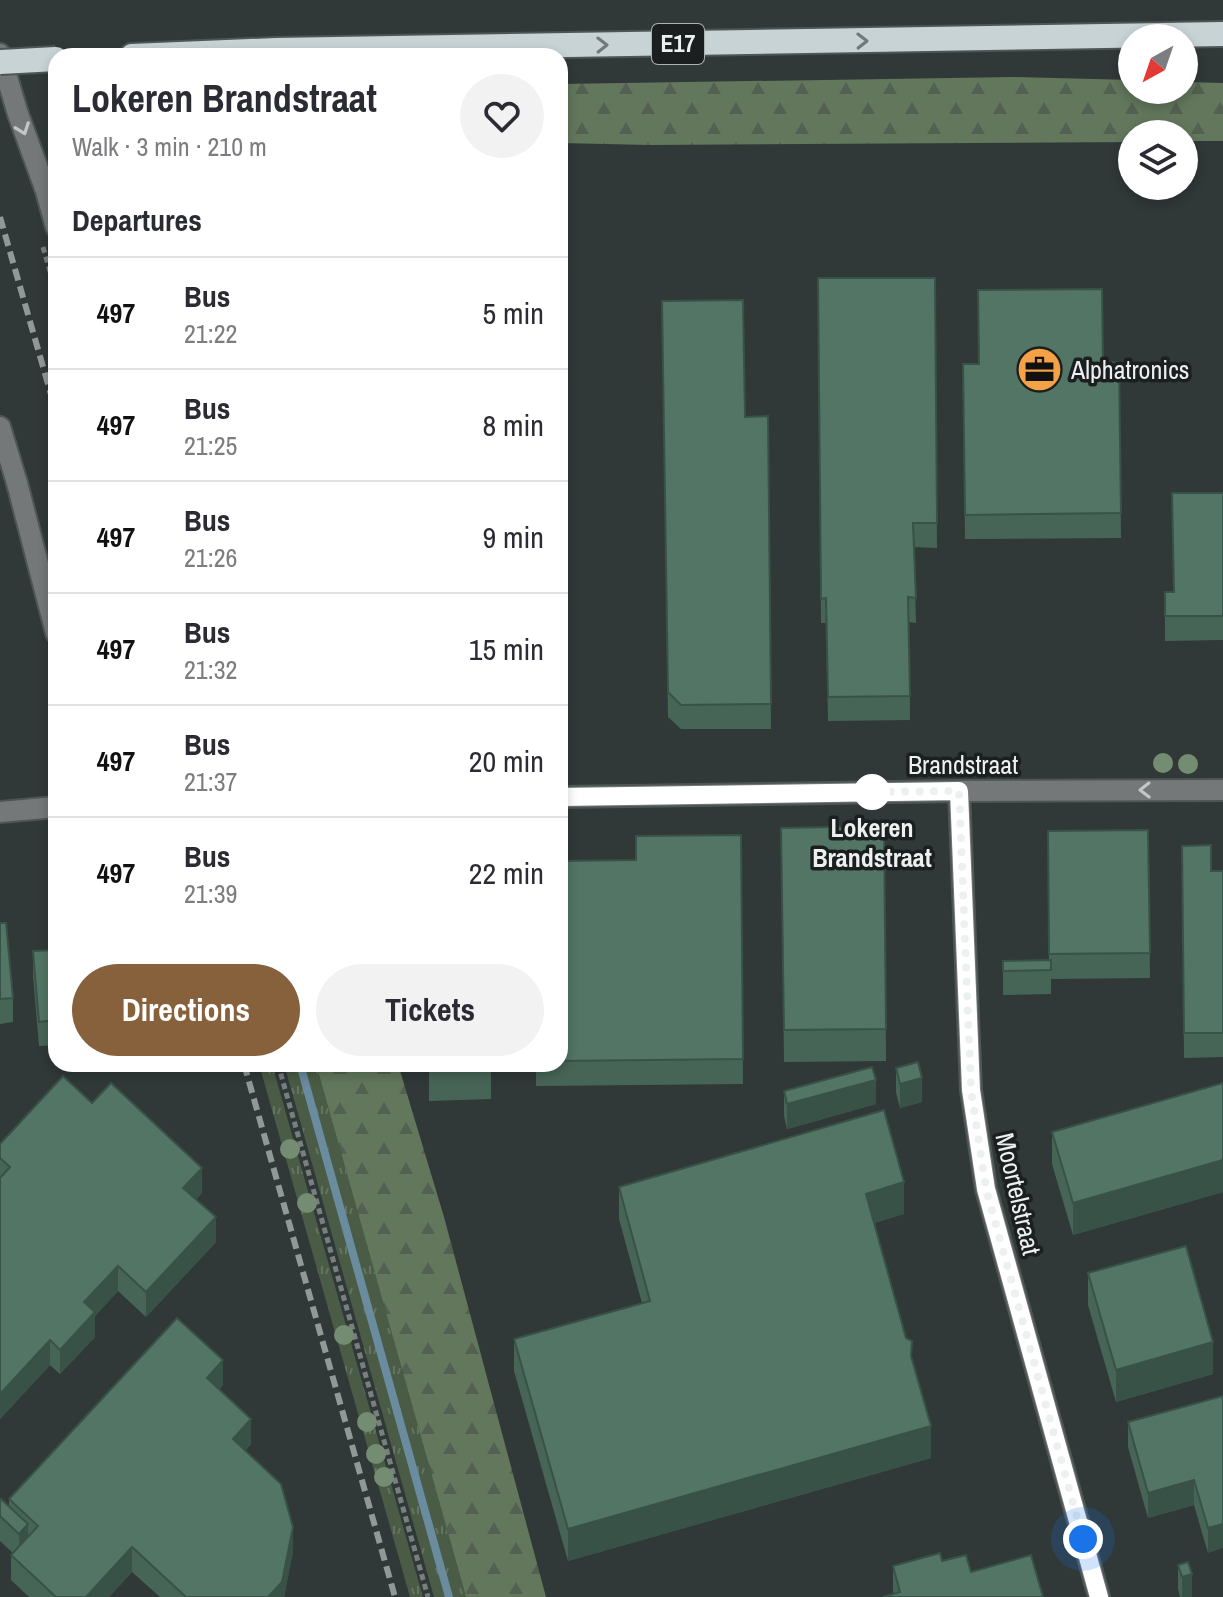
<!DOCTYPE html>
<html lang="en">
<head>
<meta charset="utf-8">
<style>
	:root { --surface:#fff; --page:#f2f2f3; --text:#2b2b33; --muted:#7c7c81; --line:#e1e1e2; --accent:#86613c }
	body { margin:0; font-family:"Archivo Narrow",sans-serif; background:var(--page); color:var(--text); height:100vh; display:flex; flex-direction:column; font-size:30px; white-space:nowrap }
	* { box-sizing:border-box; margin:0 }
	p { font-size:26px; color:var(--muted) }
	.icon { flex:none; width:44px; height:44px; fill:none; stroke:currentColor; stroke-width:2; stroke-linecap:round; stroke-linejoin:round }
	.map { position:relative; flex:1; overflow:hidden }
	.drawer { position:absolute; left:48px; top:48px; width:520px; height:1024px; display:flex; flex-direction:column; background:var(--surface); border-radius:24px; box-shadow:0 4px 12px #0003 }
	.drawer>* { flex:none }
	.badge { padding:0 16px; border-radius:12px; font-size:28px; line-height:52px }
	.needle { width:52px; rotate:220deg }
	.fabs { position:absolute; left:1118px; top:24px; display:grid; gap:16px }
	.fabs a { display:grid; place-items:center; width:80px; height:80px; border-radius:50%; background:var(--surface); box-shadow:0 4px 12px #0003; font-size:40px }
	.you { position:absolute; width:40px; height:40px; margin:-20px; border:6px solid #fff; border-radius:50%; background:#1a73e8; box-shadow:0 0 0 12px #1a73e833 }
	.map>.badge { position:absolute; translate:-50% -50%; box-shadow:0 0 0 4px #fff }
	h2 { padding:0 24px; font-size:30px; line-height:72px }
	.round { display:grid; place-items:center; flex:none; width:84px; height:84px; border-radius:42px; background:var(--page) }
	.headline { display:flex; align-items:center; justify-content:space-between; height:136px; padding:0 24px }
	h1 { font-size:38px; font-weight:700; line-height:60px }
	.cta { display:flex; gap:16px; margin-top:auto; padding:16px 24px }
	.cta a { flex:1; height:92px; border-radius:48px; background:var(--accent); color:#fff; font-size:32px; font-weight:700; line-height:92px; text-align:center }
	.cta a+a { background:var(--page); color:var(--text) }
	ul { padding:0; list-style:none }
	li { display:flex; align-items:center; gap:24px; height:112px; padding:0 24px; border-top:2px solid var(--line) }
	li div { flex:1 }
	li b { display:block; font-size:30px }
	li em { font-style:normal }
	li .badge { min-width:88px; font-weight:700; text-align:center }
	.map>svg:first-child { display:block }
	.grass { fill:url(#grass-tufts) }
	.forest { fill:url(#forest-firs) }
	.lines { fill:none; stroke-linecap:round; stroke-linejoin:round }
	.stream { stroke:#6b8b9f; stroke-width:8 }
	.minor-casing { stroke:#4e5655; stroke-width:24 }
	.highway-casing { stroke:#4e5655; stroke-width:28 }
	.path { stroke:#787f7e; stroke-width:5; stroke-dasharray:6 4; stroke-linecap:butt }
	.minor { stroke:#747879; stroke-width:20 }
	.highway { stroke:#c8d3d5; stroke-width:24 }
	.rail { stroke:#929897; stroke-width:6; stroke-dasharray:12 6; stroke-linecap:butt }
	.highway-bridge-casing { stroke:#4e5655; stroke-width:28; stroke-linecap:butt }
	.highway-bridge { stroke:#c8d3d5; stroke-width:24 }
	.tree { fill:#748d72 }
	.wall { fill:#476557 }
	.shaded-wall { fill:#395247 }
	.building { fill:#527565; stroke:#395247; stroke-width:2 }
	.oneway { stroke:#72797a }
	.oneway2 { stroke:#c2c7c6 }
	.line-casing { stroke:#fff; stroke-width:18 }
	.line { stroke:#fff; stroke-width:12 }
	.walk { stroke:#ecf1f0; stroke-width:8; stroke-dasharray:0 14.4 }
	.stop-dot { fill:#fff; stroke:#fff; stroke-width:4 }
	.labels { text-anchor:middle; stroke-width:7; stroke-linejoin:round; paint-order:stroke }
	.shield { fill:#1b1f1f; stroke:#adb2b1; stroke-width:2 }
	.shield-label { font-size:24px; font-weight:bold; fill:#ecf1f0 }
	.poi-label { font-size:26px; fill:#ecf1f0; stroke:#1b1f1f; text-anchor:start }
	.street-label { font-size:26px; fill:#ecf1f0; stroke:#1b1f1f }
	.stop-label { font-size:26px; font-weight:bold; fill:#ecf1f0; stroke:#1b1f1f }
</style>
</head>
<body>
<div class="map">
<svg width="1223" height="1597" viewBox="0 0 1223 1597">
	<defs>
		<pattern id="grass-tufts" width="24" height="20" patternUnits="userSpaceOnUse" patternTransform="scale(2)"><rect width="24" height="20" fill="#4a5c45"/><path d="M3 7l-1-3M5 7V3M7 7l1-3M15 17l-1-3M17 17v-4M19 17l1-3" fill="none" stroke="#647460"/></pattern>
		<pattern id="forest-firs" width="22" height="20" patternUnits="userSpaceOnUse" patternTransform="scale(2)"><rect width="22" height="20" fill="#62775c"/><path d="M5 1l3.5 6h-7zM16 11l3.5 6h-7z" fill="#546052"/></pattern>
	</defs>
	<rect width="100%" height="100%" fill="#303938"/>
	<g class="grass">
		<polygon points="259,1064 272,1064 423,1597 410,1597"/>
		<polygon points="284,1064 316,1064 466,1597 434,1597"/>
	</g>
	<g class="forest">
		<polygon points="1013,77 1132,80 1132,90 1184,90 1184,82 1223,83 1223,141 1184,141 1184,134 1132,134 1132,142 650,145 560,143 560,84"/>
		<polygon points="316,1064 398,1064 444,1217 546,1597 466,1597"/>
	</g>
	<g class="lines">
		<polyline class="stream" points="300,1064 449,1597"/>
		<defs>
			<g id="minor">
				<polyline points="0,54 18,114 46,191 56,227"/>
				<polyline points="0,427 17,483 56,633"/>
				<polyline points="959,791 971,1090 986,1189 1099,1597"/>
				<polyline points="560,797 959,791 1223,790"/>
				<polyline points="0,812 56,807"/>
			</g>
			<polyline id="highway" points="132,56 276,50 1223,34"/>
		</defs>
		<use href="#minor" class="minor-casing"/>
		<use href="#highway" class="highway-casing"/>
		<g class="path">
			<polyline points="43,247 56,292"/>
			<polyline points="278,1064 428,1597"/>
		</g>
		<use href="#minor" class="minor"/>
		<use href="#highway" class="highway"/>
		<g class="rail">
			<polyline points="0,217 56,412"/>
			<polyline points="244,1064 395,1597"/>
		</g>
		<defs>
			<polyline id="highway-bridge" points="0,62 56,59"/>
		</defs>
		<use href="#highway-bridge" class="highway-bridge-casing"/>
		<use href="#highway-bridge" class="highway-bridge"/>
	</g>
	<g class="tree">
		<circle cx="1163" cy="763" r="10"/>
		<circle cx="1188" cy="764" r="10"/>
		<circle cx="290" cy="1149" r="10"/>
		<circle cx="307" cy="1203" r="10"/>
		<circle cx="344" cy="1335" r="10"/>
		<circle cx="367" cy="1422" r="10"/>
		<circle cx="376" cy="1454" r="10"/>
		<circle cx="384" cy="1477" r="10"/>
	</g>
	<g class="wall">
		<polygon points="818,278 935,278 937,548 914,547 916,623 909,622 910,720 828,721 826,623 821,623"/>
		<polygon points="662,301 745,417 768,416 771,729 681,729 668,717"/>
		<polygon points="1119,362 1121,538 965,539 963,364"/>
		<polygon points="1223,493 1223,640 1165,641 1165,592 1173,592"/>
		<polygon points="884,826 886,1061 784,1062 781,828"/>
		<polygon points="1148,830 1150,978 1051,979 1051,994 1003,995 1003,961 1049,960 1048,831"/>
		<polygon points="741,835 743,1084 536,1086 536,1064 560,1064 560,861 636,860"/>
		<polygon points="1182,846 1211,871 1223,871 1223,1057 1184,1058"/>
		<polygon points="50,881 56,881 56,1045 39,1046 33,976 33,951 53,950 50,906"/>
		<polygon points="0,923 13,998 13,1022 0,1024"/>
		<polygon points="429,1064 491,1064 491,1099 429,1101"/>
		<polygon points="896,1068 922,1102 900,1108 896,1092"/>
		<polygon points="1223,1083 1223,1192 1073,1235 1052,1164 1052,1132"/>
		<polygon points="784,1091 876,1104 787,1129 784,1116"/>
		<polygon points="92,1103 202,1193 196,1199 216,1242 146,1317 118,1291 95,1316 95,1337 60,1374 50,1365 0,1419 0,1144"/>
		<polygon points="619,1187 904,1214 874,1223 912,1358 931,1458 568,1561 514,1371 514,1339 642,1303 619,1219"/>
		<polygon points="1088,1273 1213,1374 1116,1402 1088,1305"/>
		<polygon points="223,1385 219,1390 251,1444 245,1451 293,1551 284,1597 160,1597 132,1572 109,1597 29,1597 11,1580 11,1555 13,1553 0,1541 0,1500 9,1507 9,1499"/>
		<polygon points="1223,1396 1208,1553 1194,1505 1148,1518 1128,1447 1128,1422"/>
		<polygon points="942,1561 971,1572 893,1594 893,1566"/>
		<polygon points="1178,1565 1192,1597 1180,1597 1178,1589"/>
	</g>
	<g class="shaded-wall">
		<polygon points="922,1078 922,1102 900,1108 900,1084"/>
		<polygon points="876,1080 876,1104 787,1129 787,1104"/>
		<polygon points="1223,1160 1223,1192 1073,1235 1073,1203"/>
		<polygon points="202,1168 202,1193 183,1212 183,1188"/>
		<polygon points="904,1182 904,1214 866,1225 866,1194"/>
		<polygon points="216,1217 216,1242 146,1317 146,1292"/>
		<polygon points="118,1266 118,1291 95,1316 95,1337 60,1374 60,1350 84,1302"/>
		<polygon points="50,1340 50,1365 0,1419 0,1394"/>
		<polygon points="1213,1342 1213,1374 1116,1402 1116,1370"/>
		<polygon points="223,1360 223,1385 207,1403 207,1378"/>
		<polygon points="251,1419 251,1444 233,1464 233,1439"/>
		<polygon points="931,1426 931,1458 568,1561 568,1529"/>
		<polygon points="1194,1480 1194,1505 1148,1518 1148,1493"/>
		<polygon points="28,1524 28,1549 19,1558 19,1534"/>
		<polygon points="1223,1524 1223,1548 1208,1553 1208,1528"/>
		<polygon points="293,1527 293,1551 284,1597 268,1597"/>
		<polygon points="132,1547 132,1572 109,1597 86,1597"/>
		<polygon points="1192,1574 1192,1597 1182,1597 1182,1577"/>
	</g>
	<g class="building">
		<polygon points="818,278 935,278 937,523 913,523 916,598 908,597 910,696 828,697 826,598 821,599"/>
		<polygon points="1102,289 1103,363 1119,362 1121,513 965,515 963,364 979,364 978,290"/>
		<polygon points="743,300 745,417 768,416 771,704 681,705 668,692 662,301"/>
		<polygon points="1172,493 1223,493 1223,616 1165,616 1165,592 1174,592"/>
		<polygon points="884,826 886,1029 784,1030 781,828"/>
		<polygon points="1148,830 1150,953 1049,954 1048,831"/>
		<polygon points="741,835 743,1059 560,1061 560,861 636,860 636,836"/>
		<polygon points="1211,845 1211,871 1223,871 1223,1033 1184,1033 1182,846"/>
		<polygon points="50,881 56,881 56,1020 39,1022 33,951 55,950"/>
		<polygon points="0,923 6,923 13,998 0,999"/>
		<polygon points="1051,960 1051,970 1003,971 1003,961"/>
		<polygon points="918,1062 922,1078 900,1084 896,1068"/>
		<polygon points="429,1064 491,1064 491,1067 429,1069"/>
		<polygon points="872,1067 876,1080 787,1104 784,1091"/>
		<polygon points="63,1076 92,1103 111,1083 202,1168 183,1188 216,1217 146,1292 118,1266 84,1302 95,1312 60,1350 50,1340 0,1394 0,1178 10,1167 0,1158 0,1144"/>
		<polygon points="1223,1083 1223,1160 1073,1203 1052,1132"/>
		<polygon points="884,1110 904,1182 866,1194 906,1338 912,1341 911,1356 931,1426 568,1529 514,1339 650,1301 619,1187"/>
		<polygon points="1186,1246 1213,1342 1116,1370 1088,1273"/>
		<polygon points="177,1318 223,1360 207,1378 251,1419 233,1439 281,1484 293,1527 282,1582 268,1597 186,1597 132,1547 86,1597 56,1597 11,1555 38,1526 9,1499"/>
		<polygon points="1223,1396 1223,1524 1208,1528 1194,1480 1148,1493 1128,1422"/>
		<polygon points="1,1499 28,1524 19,1534 0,1516 0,1500"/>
		<polygon points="940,1553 942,1561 966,1555 971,1572 1031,1555 1043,1597 883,1597 900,1592 893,1566"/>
		<polygon points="1188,1562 1192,1574 1182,1577 1178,1565"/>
	</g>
	<defs><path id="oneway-chevron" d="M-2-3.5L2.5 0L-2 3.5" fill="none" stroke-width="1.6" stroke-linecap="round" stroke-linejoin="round" transform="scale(2)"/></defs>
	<g class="oneway">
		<use href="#oneway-chevron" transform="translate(862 41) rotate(-1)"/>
		<use href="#oneway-chevron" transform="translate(602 45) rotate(-1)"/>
	</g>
	<g class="oneway2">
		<use href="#oneway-chevron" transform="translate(23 129) rotate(70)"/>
		<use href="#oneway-chevron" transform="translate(1145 790) rotate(179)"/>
	</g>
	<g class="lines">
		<defs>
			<polyline id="line" points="560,797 959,791 971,1090 986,1189 1099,1597"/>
		</defs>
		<use href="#line" class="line-casing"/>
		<use href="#line" class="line"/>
		<polyline class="walk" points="872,792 867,792 959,791 971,1090 986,1189 1083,1539"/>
	</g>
	<defs>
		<symbol id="office-disc" viewBox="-11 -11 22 22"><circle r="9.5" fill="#f5a246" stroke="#1b1f1f"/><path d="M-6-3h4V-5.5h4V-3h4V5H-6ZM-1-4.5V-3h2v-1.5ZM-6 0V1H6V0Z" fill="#111"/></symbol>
	</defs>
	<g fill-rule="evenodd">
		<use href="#office-disc" x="1014" y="344" width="51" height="51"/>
	</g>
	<circle class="stop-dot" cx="872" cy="792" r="16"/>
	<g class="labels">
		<rect class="shield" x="652" y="24" width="52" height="40" rx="6"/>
		<g class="shield-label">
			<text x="678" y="52">E17</text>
		</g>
		<g class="poi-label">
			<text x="1071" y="379">Alphatronics</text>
		</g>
		<g class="street-label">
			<text x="963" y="774">Brandstraat</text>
			<text transform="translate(1018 1194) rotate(77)" y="9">Moortelstraat</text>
		</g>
		<g class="stop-label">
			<text x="872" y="837">Lokeren<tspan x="872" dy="30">Brandstraat</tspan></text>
		</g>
	</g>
</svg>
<div class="fabs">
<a><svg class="needle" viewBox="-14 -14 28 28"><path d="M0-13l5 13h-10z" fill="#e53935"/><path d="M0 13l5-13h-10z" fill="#7c7c81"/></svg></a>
<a><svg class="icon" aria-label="layers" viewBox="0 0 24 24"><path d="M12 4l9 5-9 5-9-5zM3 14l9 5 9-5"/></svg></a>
</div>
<div class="you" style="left:1083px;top:1539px"></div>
<section class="drawer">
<div class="headline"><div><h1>Lokeren Brandstraat</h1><p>Walk · 3 min · 210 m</p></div><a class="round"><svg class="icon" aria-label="heart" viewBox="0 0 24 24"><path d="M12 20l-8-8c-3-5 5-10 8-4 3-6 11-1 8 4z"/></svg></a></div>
<h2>Departures</h2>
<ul>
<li><span class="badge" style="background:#fff;color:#111">497</span><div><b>Bus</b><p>21:22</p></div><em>5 min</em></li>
<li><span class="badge" style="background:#fff;color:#111">497</span><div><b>Bus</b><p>21:25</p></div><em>8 min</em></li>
<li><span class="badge" style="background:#fff;color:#111">497</span><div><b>Bus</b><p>21:26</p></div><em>9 min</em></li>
<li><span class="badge" style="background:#fff;color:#111">497</span><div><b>Bus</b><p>21:32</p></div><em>15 min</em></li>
<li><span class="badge" style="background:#fff;color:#111">497</span><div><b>Bus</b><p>21:37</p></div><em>20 min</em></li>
<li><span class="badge" style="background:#fff;color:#111">497</span><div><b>Bus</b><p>21:39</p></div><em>22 min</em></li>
</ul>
<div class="cta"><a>Directions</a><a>Tickets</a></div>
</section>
</div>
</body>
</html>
